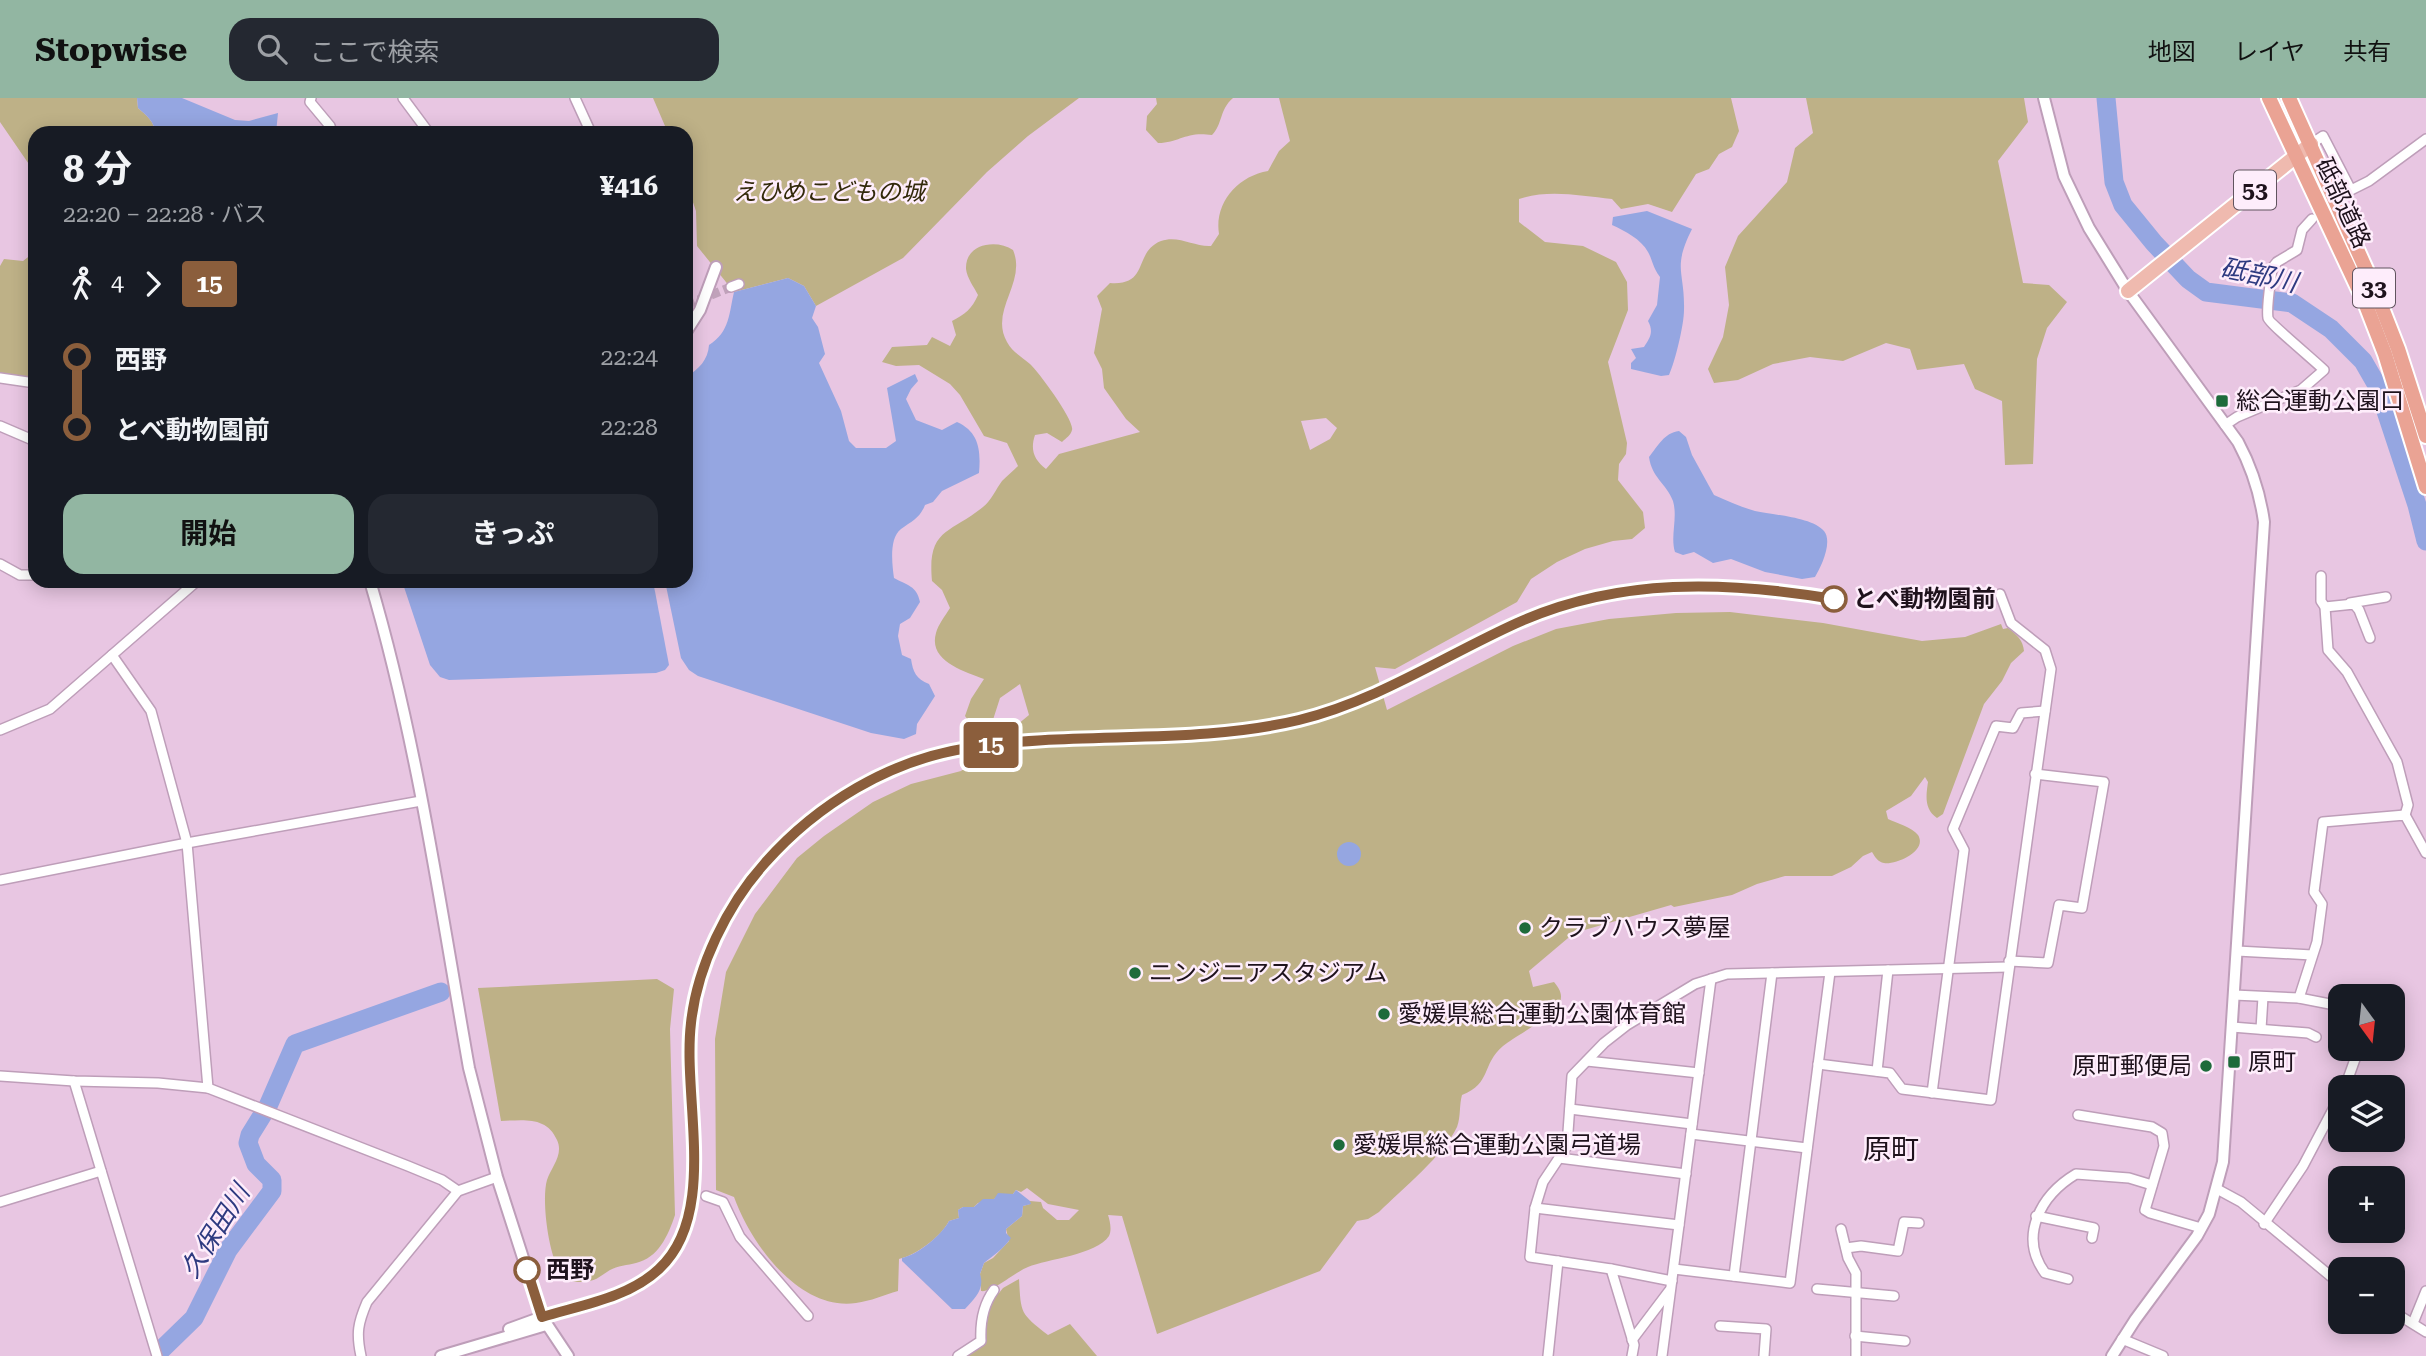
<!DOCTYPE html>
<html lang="ja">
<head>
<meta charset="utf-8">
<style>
	:root { --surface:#171b24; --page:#242831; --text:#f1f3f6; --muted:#9ea1a6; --accent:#92b6a2 }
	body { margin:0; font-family:"Roboto Serif","Noto Sans JP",serif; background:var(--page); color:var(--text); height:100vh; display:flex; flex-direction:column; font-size:26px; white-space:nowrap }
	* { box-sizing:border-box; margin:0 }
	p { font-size:23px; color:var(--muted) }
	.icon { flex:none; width:38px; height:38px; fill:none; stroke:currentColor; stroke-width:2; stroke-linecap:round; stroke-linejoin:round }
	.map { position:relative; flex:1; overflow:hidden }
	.sheet { position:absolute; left:28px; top:28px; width:665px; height:462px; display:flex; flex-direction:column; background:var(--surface); border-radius:21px; box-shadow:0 4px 18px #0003 }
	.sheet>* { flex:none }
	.badge { padding:0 14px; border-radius:5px; font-size:24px; line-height:46px }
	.needle { width:46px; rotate:165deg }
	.buttons { position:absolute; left:2328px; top:886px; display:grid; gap:14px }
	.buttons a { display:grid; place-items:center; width:77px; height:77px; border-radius:14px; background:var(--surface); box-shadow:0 4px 18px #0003; font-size:35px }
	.map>.badge { position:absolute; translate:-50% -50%; box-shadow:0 0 0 4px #fff }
	.legs { display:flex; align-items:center; gap:10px; height:77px; padding:0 35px; font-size:23px }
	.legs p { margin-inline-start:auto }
	.head { display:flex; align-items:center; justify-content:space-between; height:119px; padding:0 35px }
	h1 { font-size:38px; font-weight:700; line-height:52px }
	.button { display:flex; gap:14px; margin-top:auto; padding:14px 35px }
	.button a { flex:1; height:80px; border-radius:21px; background:var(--accent); color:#111; font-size:28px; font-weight:700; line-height:80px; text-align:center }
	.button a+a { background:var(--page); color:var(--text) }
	ul { padding:0 35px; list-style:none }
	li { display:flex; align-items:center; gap:24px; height:70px; font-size:26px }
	li i { display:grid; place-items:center; width:10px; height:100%; margin:0 9px; background:currentColor }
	li i::after { content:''; width:18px; height:18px; margin:-9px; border:5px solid; border-radius:50%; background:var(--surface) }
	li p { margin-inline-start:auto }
	li:first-child i { background:linear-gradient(#0000 50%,currentColor 0) }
	li:last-child i { background:linear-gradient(currentColor 50%,#0000 0) }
	header { display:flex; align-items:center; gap:42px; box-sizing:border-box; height:98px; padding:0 35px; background:var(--accent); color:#111 }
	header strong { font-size:33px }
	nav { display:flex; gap:38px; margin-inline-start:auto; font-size:24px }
	.search { width:490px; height:63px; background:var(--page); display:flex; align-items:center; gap:18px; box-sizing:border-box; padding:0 24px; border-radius:21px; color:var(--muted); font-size:26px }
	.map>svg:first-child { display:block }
	.green { fill:#beb187; fill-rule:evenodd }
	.water { fill:#95a6e1 }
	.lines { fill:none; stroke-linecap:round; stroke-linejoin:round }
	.river { stroke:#95a6e1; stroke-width:19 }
	.minor-tunnel { stroke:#c0a2ba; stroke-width:9; stroke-dasharray:9 4.5; stroke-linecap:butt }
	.minor-casing { stroke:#be9eb9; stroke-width:12 }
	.tertiary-casing { stroke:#be9eb9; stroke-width:14 }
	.primary-casing { stroke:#fff; stroke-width:18 }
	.trunk-casing { stroke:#fff; stroke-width:18 }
	.minor { stroke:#fff; stroke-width:9 }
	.tertiary { stroke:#fff; stroke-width:10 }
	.primary { stroke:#efbaaf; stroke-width:14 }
	.trunk { stroke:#eaa394; stroke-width:14 }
	.line-1-casing { stroke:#fff; stroke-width:16 }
	.line-1 { stroke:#8b5e3c; stroke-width:10 }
	.poi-dot { fill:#1e6b3b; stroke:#feedfb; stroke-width:2.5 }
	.stop-1-dot { fill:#fff; stroke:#8b5e3c; stroke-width:3.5 }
	.labels { text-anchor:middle; stroke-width:5; stroke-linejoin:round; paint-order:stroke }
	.shield { fill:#feedfb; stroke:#61545f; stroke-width:2 }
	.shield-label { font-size:23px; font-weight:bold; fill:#1e121c }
	.park-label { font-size:24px; font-style:italic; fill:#32290a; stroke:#feedfb }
	.street-label { font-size:24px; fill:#1e121c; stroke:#feedfb }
	.poi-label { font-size:24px; fill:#1e121c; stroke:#feedfb; text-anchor:start }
	.stop-label { font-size:24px; font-weight:bold; fill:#1e121c; stroke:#feedfb; text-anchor:start }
	.water-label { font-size:26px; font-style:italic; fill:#2e3a80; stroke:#feedfb }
	.quarter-label { font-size:28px; fill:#1e121c; stroke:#feedfb }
</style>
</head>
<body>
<header>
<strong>Stopwise</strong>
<div class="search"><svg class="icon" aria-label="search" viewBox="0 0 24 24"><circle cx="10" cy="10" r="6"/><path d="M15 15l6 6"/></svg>ここで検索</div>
<nav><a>地図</a><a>レイヤ</a><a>共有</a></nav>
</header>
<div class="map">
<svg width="2426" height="1258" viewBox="0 0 2426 1258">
	<rect width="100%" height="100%" fill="#e8c6e2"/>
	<g class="green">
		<path d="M0,0H137L138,10C146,17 155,24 155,35H35V75L0,24Z"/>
		<polygon points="653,0 1079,0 1028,38 987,74 903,160 816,208 804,188 788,180 734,194 697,148 696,113 686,84 686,35 668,35"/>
		<path d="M1156,0H1233C1219,12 1223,26 1212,37C1186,33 1181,44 1158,45L1146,32L1147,18L1157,6Z"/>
		<path d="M1279,0H1731L1739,33L1732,49L1719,56L1709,71L1696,76L1672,114L1648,106L1621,111L1612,101C1581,98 1549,91 1519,101V124L1545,144L1583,148L1616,164L1627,184L1628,212L1608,264L1627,345L1626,356L1619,366L1618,382L1643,414L1645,430L1632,441L1613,443L1585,451L1557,464L1531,481L1517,504L1395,571L1375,569L1387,612L1513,548L1556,531L1609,521L1676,515L1730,514L1823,525L1922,543L1965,539L2001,526L2003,531L2008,530C2017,537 2023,542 2024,553L2011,565L2002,583L1984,606L1943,716L1937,720C1924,711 1926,698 1928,684L1925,679L1911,698L1886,713L1888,721C1896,725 1912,729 1918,737C1928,753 1896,767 1884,765C1878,764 1875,759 1872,754L1863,758L1851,769L1832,778H1785L1757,786L1732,797L1674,809L1671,807L1574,835L1529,873L1533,889L1554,884C1559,890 1563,896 1560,904C1554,919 1516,937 1503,948C1481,967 1492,985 1462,997C1459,1008 1461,1018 1457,1029C1444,1057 1402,1091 1379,1114L1368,1121L1357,1123L1320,1173L1157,1236L1122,1118L1108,1117C1110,1123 1112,1132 1109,1138C1096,1157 1047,1161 1028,1169C1015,1174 992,1195 981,1193L980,1176L984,1165L993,1160L1009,1143L1006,1131L1022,1118L1023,1108L1030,1106V1103L1041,1104L1043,1110L1057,1122H1069L1079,1112L1048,1106L1027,1090L1021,1094L1016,1092L1013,1096L978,1105L974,1109H963L958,1112L959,1120L949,1123C941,1139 916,1157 899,1161L898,1193C884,1197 871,1203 856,1205C799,1213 751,1146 734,1099L716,1092L715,941L726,874L755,816L797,760L824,738L873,704L911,686L961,673L1029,617L1020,586L1000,600L991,628L974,630L965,618L971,601L984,581C964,573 928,563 936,535C938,527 945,518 950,510L942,492L932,483C927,430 950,436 983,409C991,403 996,391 1002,383C1007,378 1013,373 1018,368L1007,345L984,338L960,297L950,286L919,267L896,268L882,264L892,249L927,247L932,239L950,248L956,237L952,223C965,216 972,211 978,197C974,189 967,180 966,171C965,145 997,141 1013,152C1027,185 989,212 1007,244C1013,255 1021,258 1030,266C1038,273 1075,323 1072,332C1071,337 1066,340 1062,344L1047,335L1035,337C1030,352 1034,362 1046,371L1059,356L1140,334L1126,321L1104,290L1102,271L1094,255L1102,211L1097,198L1110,185C1150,188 1133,154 1161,143C1179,137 1194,149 1211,148L1219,136C1214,105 1238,78 1268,73L1279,53L1290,43ZM1326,320L1337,330L1330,341L1310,352L1301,323Z"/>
		<polygon points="1806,0 2024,0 2028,24 1998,63 2023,185 2049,187 2067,204 2047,230 2037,261 2033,366 2005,367 2002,303 1975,291 1964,266 1917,272 1910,251 1886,245 1843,263 1810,259 1773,266 1738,282 1714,285 1708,271 1723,239 1729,207 1725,169 1738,138 1787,84 1795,50 1813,35"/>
		<polygon points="35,144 35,278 24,280 0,275 0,168 4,161 23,163 32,156 32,146"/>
		<path d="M657,881L674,891L670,931L675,1117C668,1138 658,1160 636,1165C628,1167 617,1168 610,1172C599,1179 595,1184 581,1184C574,1184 566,1183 562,1177C549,1161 541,1102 547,1082C551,1069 564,1057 557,1042C547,1018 523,1022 501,1023L478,890Z"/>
		<path d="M1019,1181C1021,1216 1020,1215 1048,1237L1070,1226L1097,1258H968L983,1247L985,1221L995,1196L999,1195L1003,1190Z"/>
	</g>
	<g class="water">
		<path d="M137,0H182L235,22L249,23L278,15L276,35H155C155,24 146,17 138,10Z"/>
		<path d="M1647,113L1692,131C1672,171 1685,173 1684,212C1684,227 1675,264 1669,277L1661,278L1631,271V265L1636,260L1631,251L1644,249C1650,240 1654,234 1648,223L1657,207L1660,179C1652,168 1653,163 1648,154C1641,141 1625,133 1612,127L1613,119Z"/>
		<path d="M788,180L804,188L816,208L812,220L818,229L825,256L819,265L841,313L849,343L856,350H886L896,343L887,290L915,276L918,283L911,291L906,301L916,322L942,332L957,324C979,334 981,352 979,375L942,393L933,404L925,407C920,420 912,423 901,431C889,440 892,466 894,480C907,487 917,488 920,504L910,520L900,526L898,538L902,557L911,561C913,574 916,581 929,586L935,598L917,626L916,636L904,641L871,635L698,578L689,572L681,560L665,483H686V279C699,271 708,262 709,247C730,234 729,215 734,194Z"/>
		<path d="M1679,333L1686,339L1692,357L1714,397C1727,403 1741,409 1755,413C1773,417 1812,419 1824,433C1833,444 1821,469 1815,479L1802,481L1765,474L1731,461L1713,465L1694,454L1683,457L1675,454C1670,438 1678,420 1673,403C1666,385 1652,380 1649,359C1658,348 1664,335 1679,333Z"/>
		<polygon points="402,483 653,483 669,567 665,572 656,575 449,582 440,579 430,567"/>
		<circle cx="1349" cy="756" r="12"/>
		<path d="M1016,1092L1030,1103L1031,1106L1023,1108L1022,1118L1006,1131V1135L1011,1140C1003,1151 994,1157 984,1165L980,1176C985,1191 975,1200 965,1211H952L902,1163V1160C917,1157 942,1137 949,1123L959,1120L958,1112L963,1109H974L983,1101H994L998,1095L1013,1096Z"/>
	</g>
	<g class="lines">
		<g class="river">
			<polyline points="2106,0 2114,84 2123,107 2154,145 2188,181 2206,194 2292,205 2331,231 2363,263 2378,289 2417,407 2426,443"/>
			<polyline points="160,1253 194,1220 228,1152 272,1093 272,1082 256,1066 248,1045 250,1037 268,1008 295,946 441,894"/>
		</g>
		<g class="minor-tunnel">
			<polyline points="2312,121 2346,95"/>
			<polyline points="686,207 731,189"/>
		</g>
		<defs>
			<g id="minor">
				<polyline points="311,0 310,4 330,28 332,35"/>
				<polyline points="403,0 429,35"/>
				<polyline points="575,0 591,35"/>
				<polyline points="2311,46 2323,38 2351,92 2369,83 2426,41"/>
				<polyline points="731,189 739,186"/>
				<polyline points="0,280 35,285"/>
				<path d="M2225,327L2237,319L2301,292L2324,272C2316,264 2269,225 2268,220C2266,208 2271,183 2272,170L2277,164L2297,152L2302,132L2312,121"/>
				<polyline points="0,328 35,343"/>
				<polyline points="0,466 20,477 35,477"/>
				<polyline points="2321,478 2321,503 2325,509 2328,552 2347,574 2397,664 2408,707 2405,717"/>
				<polyline points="2350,505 2386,499"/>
				<polyline points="2325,509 2354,506 2359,512 2370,540"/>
				<polyline points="112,557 151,613 187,745 208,990"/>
				<polyline points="0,632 50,611 197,483"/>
				<polyline points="0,782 187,745 421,703"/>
				<polyline points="2237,853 2312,857"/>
				<polyline points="2009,863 2048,865 2059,807 2082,810 2104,684 2035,676"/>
				<polyline points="2234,897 2299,900 2317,844 2322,806 2314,794 2323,724 2405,717 2426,755"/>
				<polyline points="2299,900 2340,908"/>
				<polyline points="2232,929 2308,935 2316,939"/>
				<polyline points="2261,931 2263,899"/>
				<polyline points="1587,963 1699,975"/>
				<polyline points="1818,966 1890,975 1902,991 1991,1002 2051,571 2045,552 2011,525 2000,496"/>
				<polyline points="1877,973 1888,872"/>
				<polyline points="0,978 74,983 158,985 208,990 408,1068 442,1082 458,1093"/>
				<polyline points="74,983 157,1258"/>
				<polyline points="2345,989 2359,950"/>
				<polyline points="1932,995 1964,752 1953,731 1996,628 2013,630 2021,615 2045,613"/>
				<polyline points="1570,1011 1692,1026"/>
				<polyline points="2078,1017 2152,1029 2162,1035 2164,1048 2145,1112 2150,1115 2201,1130"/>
				<polyline points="1691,1036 1807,1050"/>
				<polyline points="1559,1060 1686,1076"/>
				<polyline points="2217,1091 2241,1104 2340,1186"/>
				<polyline points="706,1098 723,1104 740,1139 808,1218"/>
				<polyline points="0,1104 101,1073"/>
				<polyline points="1535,1110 1679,1127"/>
				<polyline points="2036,1118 2094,1130 2092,1140"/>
				<polyline points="2264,1126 2303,1068 2340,998"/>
				<polyline points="1841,1131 1848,1160 1856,1175 1856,1258"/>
				<polyline points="1846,1150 1861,1148 1898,1153 1904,1124 1919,1125"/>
				<polyline points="1611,1171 1634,1247 1632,1258"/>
				<polyline points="1674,1171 1790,1185 1830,874"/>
				<polyline points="1734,1178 1772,875"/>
				<path d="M2068,1181L2045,1175C2018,1138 2041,1097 2076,1076L2129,1080L2152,1087"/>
				<polyline points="1672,1183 1611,1171 1530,1159 1535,1110 1543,1084 1567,1048 1572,978 1604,945 1627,927 1695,886 1727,876 2008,869"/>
				<polyline points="1817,1191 1894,1198"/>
				<polyline points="2392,1213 2426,1234"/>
				<polyline points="2413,1225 2426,1193"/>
				<polyline points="1720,1228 1766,1231 1764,1258"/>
				<polyline points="1855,1238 1905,1243"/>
				<polyline points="2122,1241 2163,1258"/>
				<polyline points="1632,1242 1669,1193"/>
				<path d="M361,1258C356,1235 358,1225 367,1204L458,1093L497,1079"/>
				<path d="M958,1258L981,1243C980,1224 983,1207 994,1192"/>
				<polyline points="1548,1258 1558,1163"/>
				<polyline points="1662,1258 1711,881"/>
			</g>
			<g id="tertiary">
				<path d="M2044,0L2064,78L2089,130L2128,193L2238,344C2252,370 2260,395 2264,424L2223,1064L2209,1116L2197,1138L2135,1222L2112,1258"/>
				<polyline points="686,234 700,212 716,169"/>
				<path d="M370,483C417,642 440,807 469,970L497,1079L542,1219L568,1258"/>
				<polyline points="509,1231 542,1219"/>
				<polyline points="441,1258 546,1227"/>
			</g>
			<polyline id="primary" points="2128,193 2311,46"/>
			<g id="trunk">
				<polyline points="2269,0 2366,207 2385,256 2426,389"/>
				<polyline points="2289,0 2373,187 2398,251 2426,338"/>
			</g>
		</defs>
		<use href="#minor" class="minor-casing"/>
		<use href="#tertiary" class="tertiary-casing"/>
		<use href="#primary" class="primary-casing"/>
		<use href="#trunk" class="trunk-casing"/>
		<use href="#minor" class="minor"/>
		<use href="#tertiary" class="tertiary"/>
		<use href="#primary" class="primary"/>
		<use href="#trunk" class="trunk"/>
	</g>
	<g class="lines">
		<defs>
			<path id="line-1" d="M527,1172L542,1219C581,1207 628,1200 659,1171C719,1116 682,1000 691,925C697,869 727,807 765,765C817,706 890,662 968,650C1078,632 1190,648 1299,622C1377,603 1444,558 1517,525C1619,479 1726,483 1834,501"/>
		</defs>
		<use href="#line-1" class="line-1-casing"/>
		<use href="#line-1" class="line-1"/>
	</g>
	<g class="poi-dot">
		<rect x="2215" y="296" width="14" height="14" rx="3.5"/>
		<circle cx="1525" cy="830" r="7"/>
		<circle cx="1135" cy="875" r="7"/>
		<circle cx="1384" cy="916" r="7"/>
		<rect x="2227" y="957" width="14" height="14" rx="3.5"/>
		<circle cx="2206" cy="968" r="7"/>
		<circle cx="1339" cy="1047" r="7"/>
	</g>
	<g class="stop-1-dot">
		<circle cx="1834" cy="501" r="12"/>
		<circle cx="527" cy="1172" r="12"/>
	</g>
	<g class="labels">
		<g class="shield">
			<rect x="2234" y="72.5" width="42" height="39" rx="5"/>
			<rect x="2353" y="170.5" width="42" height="39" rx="5"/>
		</g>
		<g class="shield-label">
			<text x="2255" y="100">53</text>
			<text x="2374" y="198">33</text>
		</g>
		<g class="park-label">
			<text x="829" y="102">えひめこどもの城</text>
		</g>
		<g class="street-label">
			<text transform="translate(2343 105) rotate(65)" y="8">砥部道路</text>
		</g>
		<g class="poi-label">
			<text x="2236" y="311">総合運動公園口</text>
			<text x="1539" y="838">クラブハウス夢屋</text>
			<text x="1149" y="883">ニンジニアスタジアム</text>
			<text x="1398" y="924">愛媛県総合運動公園体育館</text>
			<text x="2248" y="972">原町</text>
			<text x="2192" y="976" text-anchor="end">原町郵便局</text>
			<text x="1353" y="1055">愛媛県総合運動公園弓道場</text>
		</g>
		<g class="stop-label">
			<text x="1853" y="509">とべ動物園前</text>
			<text x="546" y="1180">西野</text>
		</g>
		<g class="water-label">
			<text transform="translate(2259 177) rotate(12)" y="9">砥部川</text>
			<text transform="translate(215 1133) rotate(-58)" y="9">久保田川</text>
		</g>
		<g class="quarter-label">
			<text x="1891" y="1061">原町</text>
		</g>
	</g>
</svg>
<div class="buttons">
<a><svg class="needle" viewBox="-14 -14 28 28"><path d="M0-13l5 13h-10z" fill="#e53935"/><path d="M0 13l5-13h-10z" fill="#9ea1a6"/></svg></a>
<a><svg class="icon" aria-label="layers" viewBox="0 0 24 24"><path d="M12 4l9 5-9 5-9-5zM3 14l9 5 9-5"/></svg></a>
<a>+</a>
<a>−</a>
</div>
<b class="badge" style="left:991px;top:647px;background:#8b5e3c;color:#fff">15</b>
<section class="sheet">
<div class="head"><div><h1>8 分</h1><p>22:20 – 22:28 · バス</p></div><b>¥416</b></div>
<div class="legs"><svg class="icon" aria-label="walk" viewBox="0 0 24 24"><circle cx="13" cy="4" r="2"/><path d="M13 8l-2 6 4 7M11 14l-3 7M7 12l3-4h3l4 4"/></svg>4<svg class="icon" aria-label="forward" viewBox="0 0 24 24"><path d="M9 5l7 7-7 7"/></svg><b class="badge" style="background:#8b5e3c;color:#fff">15</b></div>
<ul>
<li><i style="color:#8b5e3c"></i><b>西野</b><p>22:24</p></li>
<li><i style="color:#8b5e3c"></i><b>とべ動物園前</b><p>22:28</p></li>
</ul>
<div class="button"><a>開始</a><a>きっぷ</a></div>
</section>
</div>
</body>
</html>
